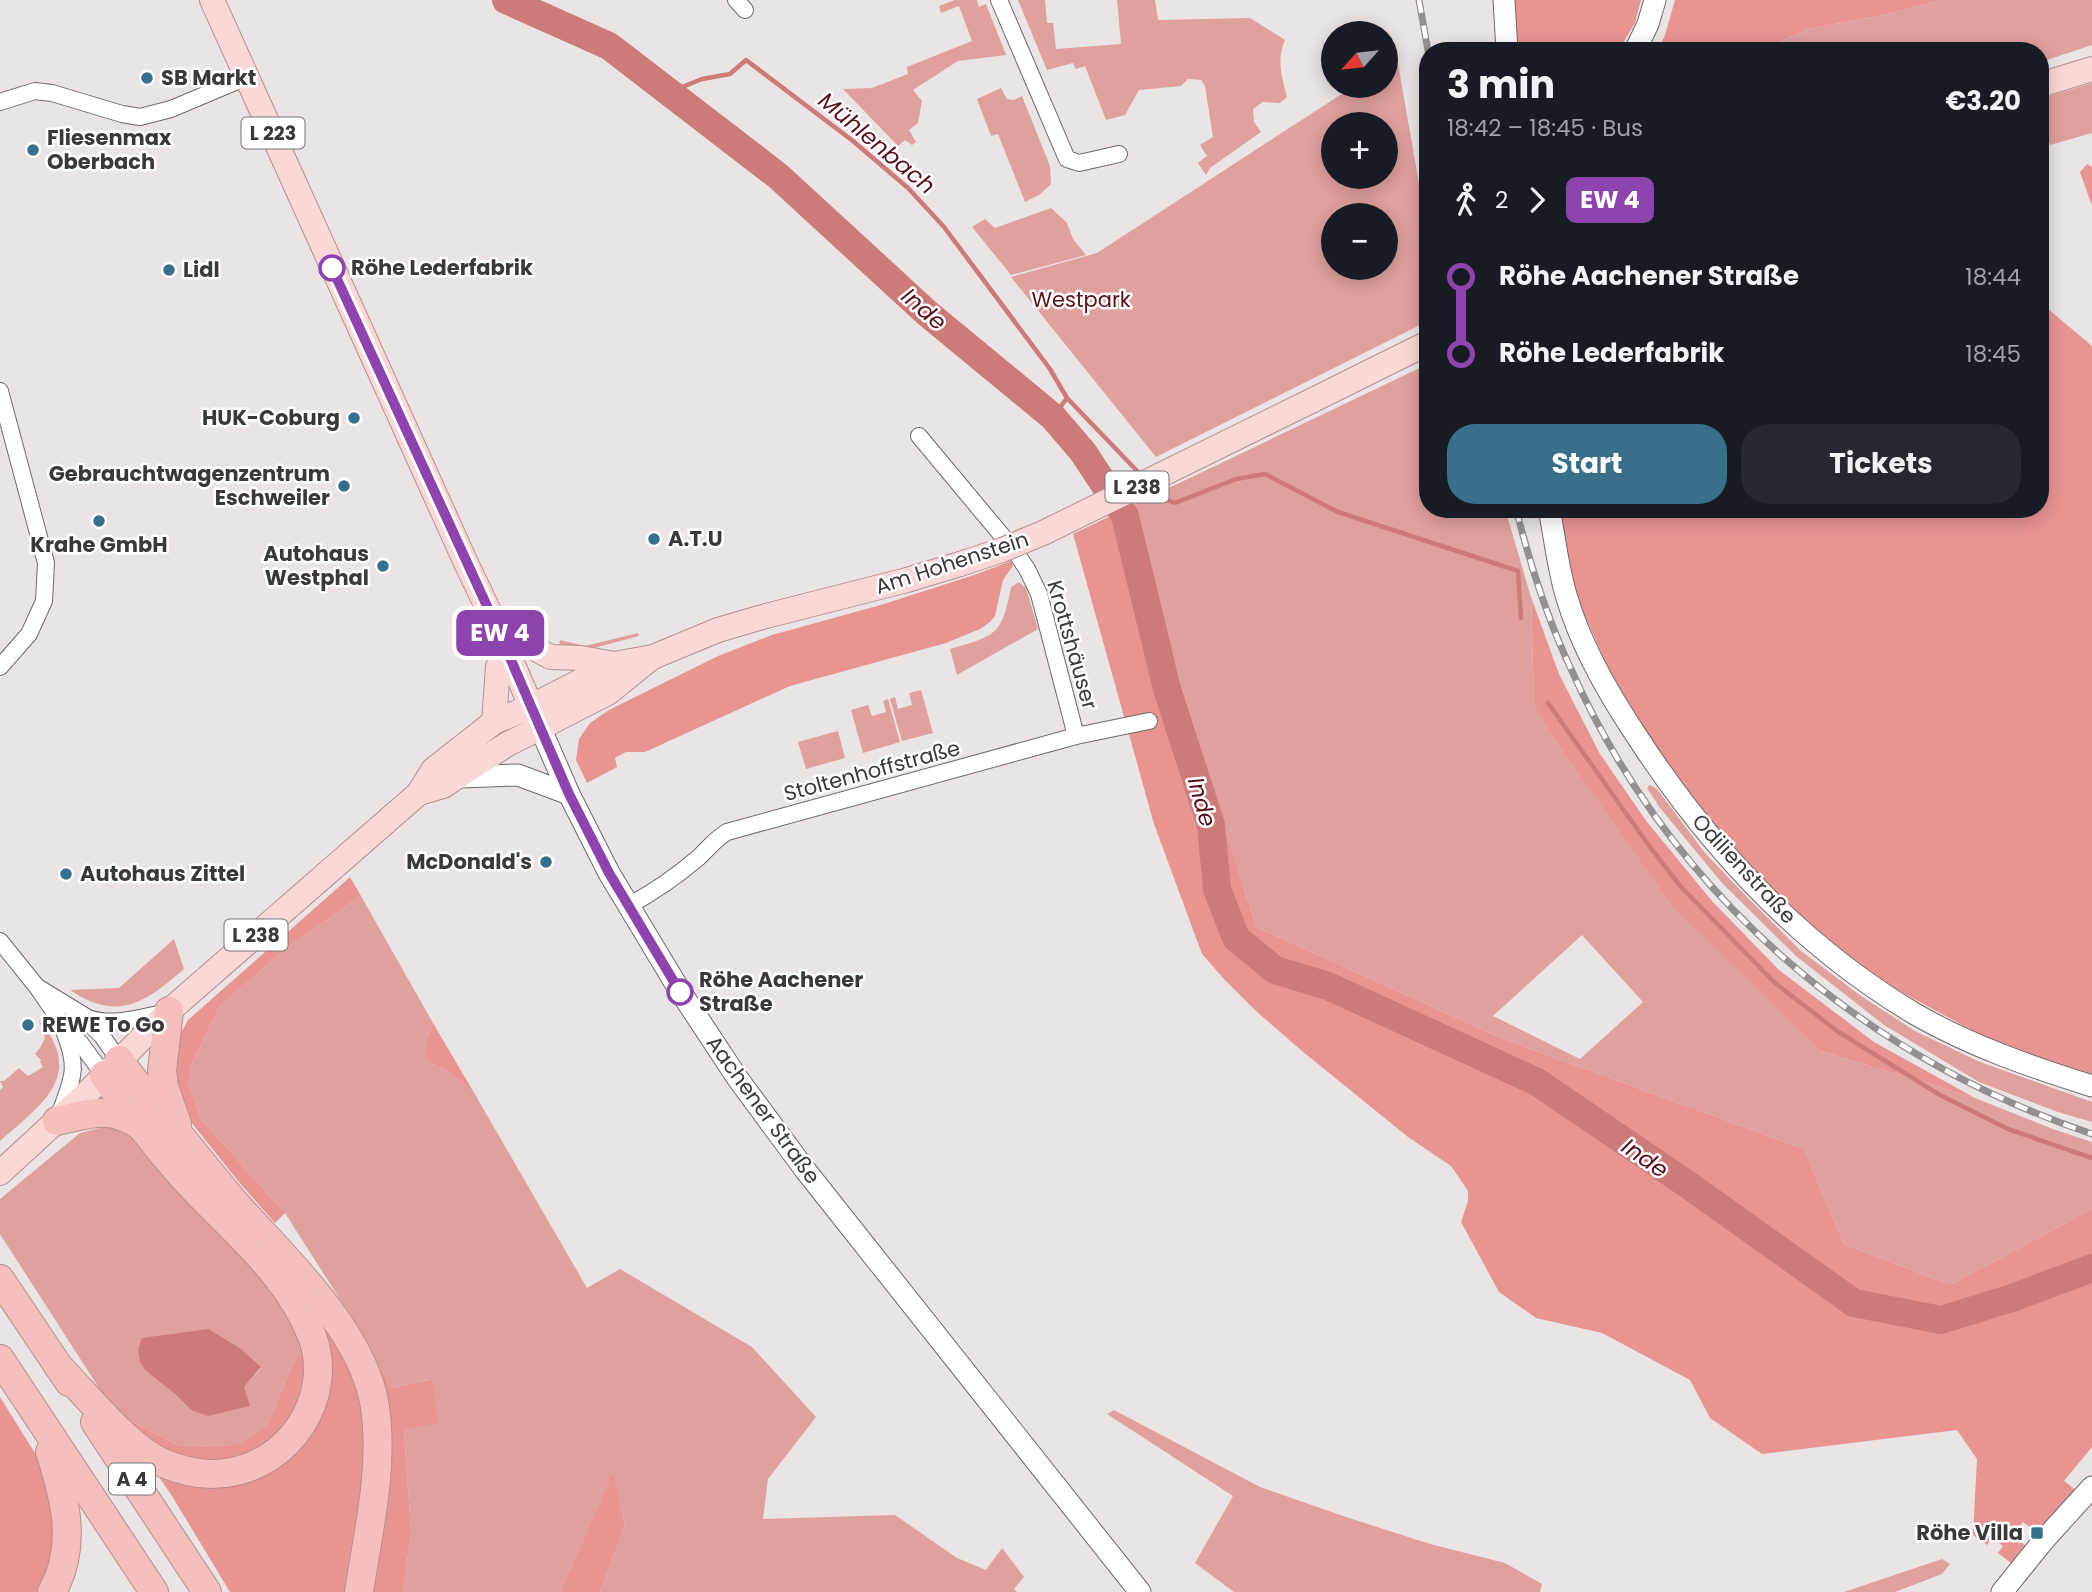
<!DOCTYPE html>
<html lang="en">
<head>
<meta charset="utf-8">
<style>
	:root { --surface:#171b24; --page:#242831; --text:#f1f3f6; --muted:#9ea1a6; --accent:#386f8a }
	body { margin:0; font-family:Poppins,sans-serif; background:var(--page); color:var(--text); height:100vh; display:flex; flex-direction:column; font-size:26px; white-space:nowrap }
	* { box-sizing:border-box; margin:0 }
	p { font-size:23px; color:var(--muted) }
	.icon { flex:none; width:38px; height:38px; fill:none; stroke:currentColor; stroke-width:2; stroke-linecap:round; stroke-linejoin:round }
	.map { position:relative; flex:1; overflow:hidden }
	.panel { position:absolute; left:1419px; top:42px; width:630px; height:476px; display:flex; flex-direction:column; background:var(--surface); border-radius:28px; box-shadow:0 4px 18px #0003 }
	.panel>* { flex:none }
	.badge { padding:0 14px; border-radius:10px; font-size:24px; line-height:46px }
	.needle { width:46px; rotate:243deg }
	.controls { position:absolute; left:1321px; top:21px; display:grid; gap:14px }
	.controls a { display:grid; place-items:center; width:77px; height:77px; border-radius:50%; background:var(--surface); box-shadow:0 4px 18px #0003; font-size:35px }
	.map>.badge { position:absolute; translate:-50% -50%; box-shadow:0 0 0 4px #fff }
	.legs { display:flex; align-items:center; gap:10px; height:77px; padding:0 28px; font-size:23px }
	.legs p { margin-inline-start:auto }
	.headline { display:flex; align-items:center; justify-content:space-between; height:119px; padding:0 28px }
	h1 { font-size:38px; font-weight:700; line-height:52px }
	.primary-button { display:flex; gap:14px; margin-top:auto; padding:14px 28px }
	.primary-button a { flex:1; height:80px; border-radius:28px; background:var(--accent); color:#fff; font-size:28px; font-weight:700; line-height:80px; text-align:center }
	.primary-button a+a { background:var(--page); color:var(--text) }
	ul { padding:0 28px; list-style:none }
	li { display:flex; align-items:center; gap:24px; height:77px; font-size:26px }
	li i { display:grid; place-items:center; width:10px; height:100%; margin:0 9px; background:currentColor }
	li i::after { content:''; width:18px; height:18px; margin:-9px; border:5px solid; border-radius:50%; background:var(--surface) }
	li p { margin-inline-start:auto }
	li:first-child i { background:linear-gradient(#0000 50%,currentColor 0) }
	li:last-child i { background:linear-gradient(currentColor 50%,#0000 0) }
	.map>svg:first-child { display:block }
	.green { fill:#e0a09e; fill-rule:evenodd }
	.forest { fill:#e89493 }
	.water { fill:#cc7b7a }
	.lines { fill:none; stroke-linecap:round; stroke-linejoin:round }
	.stream { stroke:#cc7b7a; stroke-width:4.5 }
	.river { stroke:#cc7b7a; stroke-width:28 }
	.street-casing { stroke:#6f6969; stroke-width:18 }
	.secondary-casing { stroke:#6f6969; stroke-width:23 }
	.primary-casing { stroke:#b58f8e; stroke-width:26 }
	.highway-casing { stroke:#b58f8e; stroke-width:30 }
	.street { stroke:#fff; stroke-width:16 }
	.secondary { stroke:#fff; stroke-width:21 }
	.primary { stroke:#fad8d7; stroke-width:24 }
	.highway { stroke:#f6bebc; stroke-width:28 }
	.rail-casing { stroke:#959090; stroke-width:7 }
	.rail { stroke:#fff; stroke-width:4.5; stroke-dasharray:13; stroke-linecap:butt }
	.primary-bridge-casing { stroke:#b58f8e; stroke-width:26; stroke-linecap:butt }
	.primary-bridge { stroke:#fad8d7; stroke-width:24 }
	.line-1-casing { stroke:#fff; stroke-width:16 }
	.line-1 { stroke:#8e44ad; stroke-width:10 }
	.poi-dot { fill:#386f8a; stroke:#fff; stroke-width:2.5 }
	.stop-1-dot { fill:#fff; stroke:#8e44ad; stroke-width:3.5 }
	.labels { text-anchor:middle; stroke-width:5; stroke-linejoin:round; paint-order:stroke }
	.shield { fill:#fff; stroke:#767474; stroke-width:2 }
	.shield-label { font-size:19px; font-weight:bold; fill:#3b3838 }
	.poi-label { font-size:21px; font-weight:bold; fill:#3b3838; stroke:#fff; text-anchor:start }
	.stop-label { font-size:21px; font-weight:bold; fill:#3b3838; stroke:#fff; text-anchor:start }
	.park-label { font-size:21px; fill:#5a1118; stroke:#fff }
	.street-label { font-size:21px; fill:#3b3838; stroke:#fff }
	.water-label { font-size:23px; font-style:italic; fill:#590f17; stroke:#fff }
</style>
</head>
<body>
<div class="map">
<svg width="2092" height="1592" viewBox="0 0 2092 1592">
	<rect width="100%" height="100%" fill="#ebe4e4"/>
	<g class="green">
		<polygon points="955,0 977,0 979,7 986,4 1006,55 958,61 913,90 922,101 918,123 909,130 916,142 912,145 905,140 898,146 843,89 872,88 908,74 907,67 972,41 959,6 941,13 939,6"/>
		<path d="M1018,0H1045L1047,23H1053L1056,49L1121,44L1117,0H1155L1158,20L1250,18L1285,40C1276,60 1282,77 1287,97L1280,103L1263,102L1253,109L1254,122L1261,132L1210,168L1206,175L1198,163L1207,156L1200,145L1213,137L1205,86L1201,80L1188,79L1181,86L1139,90L1125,115L1106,120L1085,66L1076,69L1073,63L1047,70Z"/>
		<polygon points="1942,0 2092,0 2092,45 2041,62 2040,51 1759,51 1808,29 1884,15"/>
		<path d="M1397,58L1428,235V321L1156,457L1011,277L1097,253L1354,86H1386V65ZM1334,124H1386V177H1334ZM1334,215H1386V268H1334Z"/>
		<polygon points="2092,83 2092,133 2050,145 2041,118 2040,99"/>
		<polygon points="1001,88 1007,99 1014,100 1022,96 1050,166 1051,184 1039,195 1025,202 998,134 991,136 977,99"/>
		<polygon points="1051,208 1067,223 1073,239 1086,255 1011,275 972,227 985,219 995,228"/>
		<path d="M1428,364V509H1505L1531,597L1534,704L1821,1051L1975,1098L2053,1129L2092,1142V1209L1950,1285L1844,1244L1804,1149L1501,1038L1256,927L1127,508ZM1582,935L1643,1002L1580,1059L1493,1016Z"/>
		<path d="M1019,582L1026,588L1038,629L957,675L950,649C996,636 1002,635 1011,587Z"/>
		<polygon points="638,633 639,636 587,650 558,653 560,640 585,646"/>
		<polygon points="921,690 933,733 902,741 890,699 895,697 898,709 912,705 909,693"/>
		<polygon points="888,699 900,742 863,753 851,710 868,705 872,716 886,712 883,701"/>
		<polygon points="838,731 845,758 806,769 798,742"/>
		<polygon points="1650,785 1657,789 1705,853 1747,897 1801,951 1861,996 1915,1031 1980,1062 2092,1102 2092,1122 2058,1112 1979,1082 1884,1025 1796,956 1722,883 1660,808 1647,788"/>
		<polygon points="361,896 433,1023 428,1036 432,1064 446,1070 473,1091 587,1288 620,1269 752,1347 816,1417 768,1479 763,1519 895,1515 957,1558 986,1570 1002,1548 1024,1577 1014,1589 1017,1592 600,1592 625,1525 613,1473 560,1592 403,1592 411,1533 404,1430 431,1379 391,1388 364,1337 285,1213 200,1118 189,1085 191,1065 220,1006 289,946"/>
		<path d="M174,939L184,969C145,1003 118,1022 70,990L119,988Z"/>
		<path d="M39,1020C86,1076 42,1104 0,1141V1090L3,1087L0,1081H4L19,1068L28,1076L43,1067L40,1062L41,1060L35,1054L40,1048L45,1038Z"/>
		<path d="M111,1125L129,1129L267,1279L306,1344L293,1363L267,1425L237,1445L180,1446L115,1413L0,1234V1199L80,1133ZM209,1329L240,1348L261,1368L244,1387L249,1406L191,1410L174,1393Z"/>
		<polygon points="1114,1410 1260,1487 1346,1517 1430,1544 1505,1563 1542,1584 1540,1592 1234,1592 1195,1563 1233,1496 1107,1414"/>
		<polygon points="1942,1559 1950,1564 1942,1574 1895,1592 1844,1592"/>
	</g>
	<g class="forest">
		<polygon points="1514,0 1641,0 1635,23 1618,51 1517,51"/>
		<polygon points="1675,0 1942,0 1884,15 1808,29 1759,51 1658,51 1665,35"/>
		<polygon points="2087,164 2092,167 2092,206 2080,172"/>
		<polygon points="2041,303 2092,346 2092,1079 1990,1040 1877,979 1759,885 1673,778 1622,699 1576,596 1556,509 2040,509"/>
		<polygon points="1127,508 1256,927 1501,1038 1804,1149 1844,1244 1950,1285 2092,1209 2092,1447 2064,1481 2076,1490 2037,1532 2023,1522 2012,1535 2025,1545 2011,1563 1998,1553 2003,1546 1992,1538 1987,1545 1973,1535 1977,1459 1957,1430 1762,1454 1710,1418 1690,1380 1602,1333 1536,1318 1499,1292 1461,1222 1468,1201 1468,1191 1451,1166 1408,1137 1302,1051 1257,1012 1224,979 1202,954 1154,824 1073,534"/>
		<polygon points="1011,561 1013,566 1003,580 995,616 990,622 980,629 946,643 790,686 645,752 626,752 615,758 617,767 587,783 576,760 579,739 590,723 609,710 718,656 772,635 884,604 974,575"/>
		<polygon points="1531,597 1559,674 1600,754 1647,822 1712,901 1779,970 1874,1042 1975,1098 1821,1051 1673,907 1559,745 1534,704"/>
		<polygon points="350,877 361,896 289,946 220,1006 191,1065 189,1085 200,1118 285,1213 275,1223 238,1181 191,1122 175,1088 175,1044 188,1020"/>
		<polygon points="433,1023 473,1091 446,1070 432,1064 425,1054 428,1036"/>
		<polygon points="320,1323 364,1337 391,1388 432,1379 438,1423 404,1430 411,1533 403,1592 230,1592 172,1496 115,1413 180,1446 237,1445 267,1425 293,1363"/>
		<polygon points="0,1397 50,1477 61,1547 40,1592 0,1592"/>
		<polygon points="613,1472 625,1525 600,1592 560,1592"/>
	</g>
	<polygon class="water" points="209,1329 240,1348 261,1367 244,1387 250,1406 208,1416 191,1410 174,1393 145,1370 140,1362 138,1349 142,1338"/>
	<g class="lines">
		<g class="stream">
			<polyline points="670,92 702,79 730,74 746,60 853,141 908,188 944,227 1050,369 1067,398 1140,474"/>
			<polyline points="1053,417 1067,398"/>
			<polyline points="1152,490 1156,496 1175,503 1236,479 1265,474 1338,512 1518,571 1521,618"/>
			<polyline points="1548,703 1647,843 1681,887 1775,983 1837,1031 1940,1095 2008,1129 2092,1158"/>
		</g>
		<polyline class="river" points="506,0 609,46 778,176 927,313 1053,417 1083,452 1125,516 1167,689 1211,825 1217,889 1236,938 1275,970 1328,986 1537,1082 1684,1182 1854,1303 1941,1320 2012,1298 2092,1268"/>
		<defs>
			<g id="street">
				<polyline points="736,0 745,10"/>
				<polyline points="999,0 1067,159 1079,163 1119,154"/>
				<polyline points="0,102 35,91 52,93 122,114 140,117 171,109 247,77"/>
				<polyline points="0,391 46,563 44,601 29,634 0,667"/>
				<polyline points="919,436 1014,550 1027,569 1039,594 1076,736"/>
				<path d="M628,906C652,893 677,876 698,858C708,849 715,839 727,832L1076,736L1149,721"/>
				<polyline points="0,941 37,987 61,1022 81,1044 104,1075"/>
				<path d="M39,988L88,1018C114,1027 142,1017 168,1012"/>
				<polyline points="83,1017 102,1036 119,1060"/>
				<path d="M60,1113C73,1077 79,1068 64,1031"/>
			</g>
			<g id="secondary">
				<polyline points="1504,0 1507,51"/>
				<polyline points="1635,51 1648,24 1655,0"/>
				<path d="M1549,509C1555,538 1558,570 1567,598C1581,646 1608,693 1636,735C1708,846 1801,946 1915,1014C1971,1046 2031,1067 2092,1086"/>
				<polyline points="540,727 569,794 609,873 680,991 738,1079 806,1171 1140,1592"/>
				<polyline points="459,777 518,775 569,794"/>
				<polyline points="2002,1592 2044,1540 2092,1487"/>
			</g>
			<g id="primary">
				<polyline points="212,0 466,563 498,630 540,727"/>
				<polyline points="2040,85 2092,69"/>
				<polyline points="1311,401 1428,343"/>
				<polyline points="498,630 551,657 581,658 614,664"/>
				<polyline points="494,722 498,667 505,646"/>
				<polyline points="419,793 443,786 506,745 608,693 650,659"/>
				<polyline points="0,1173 89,1091 169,1011 419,793 433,770 494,722 532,706 614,664 653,657 718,630 766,616 907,580 960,564"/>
			</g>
			<g id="highway">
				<polyline points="169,1011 162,1071 164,1086 177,1124"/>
				<path d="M119,1060C139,1089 163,1115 186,1143C202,1163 219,1184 236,1204C285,1259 364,1332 375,1407C384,1468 368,1532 359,1592"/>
				<path d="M57,1121C91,1114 108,1105 139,1125"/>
				<polyline points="0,1279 69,1382"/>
				<polyline points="0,1359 154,1592"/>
				<path d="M58,1366C85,1393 129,1449 163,1463C182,1471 205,1476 225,1473C289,1466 335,1397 312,1336C287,1271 227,1226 182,1176C154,1144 128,1110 104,1075"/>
				<polyline points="95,1422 207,1592"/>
				<path d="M50,1452C65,1498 78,1546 52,1592"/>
			</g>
		</defs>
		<use href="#street" class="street-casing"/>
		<use href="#secondary" class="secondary-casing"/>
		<use href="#primary" class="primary-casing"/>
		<use href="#highway" class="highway-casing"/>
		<use href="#street" class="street"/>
		<use href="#secondary" class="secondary"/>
		<use href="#primary" class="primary"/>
		<use href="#highway" class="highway"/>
		<defs>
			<g id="rail">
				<polyline points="1419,0 1428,51"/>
				<path d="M1516,509C1530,564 1547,618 1571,669C1671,894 1861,1056 2092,1134"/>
			</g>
		</defs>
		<use href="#rail" class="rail-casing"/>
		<use href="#rail" class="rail"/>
		<defs>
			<polyline id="primary-bridge" points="960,564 1002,550 1043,533 1311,401"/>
		</defs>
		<use href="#primary-bridge" class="primary-bridge-casing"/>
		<use href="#primary-bridge" class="primary-bridge"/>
	</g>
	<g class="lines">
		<defs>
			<polyline id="line-1" points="332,268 498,630 569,794 609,873 680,992"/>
		</defs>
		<use href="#line-1" class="line-1-casing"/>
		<use href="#line-1" class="line-1"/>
	</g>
	<g class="poi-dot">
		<circle cx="147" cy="78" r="7"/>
		<circle cx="33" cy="150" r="7"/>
		<circle cx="169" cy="270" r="7"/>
		<circle cx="354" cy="418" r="7"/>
		<circle cx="344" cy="486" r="7"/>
		<circle cx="99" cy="521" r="7"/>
		<circle cx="654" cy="539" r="7"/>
		<circle cx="383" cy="566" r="7"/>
		<circle cx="546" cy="862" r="7"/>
		<circle cx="66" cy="874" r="7"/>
		<circle cx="28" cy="1025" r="7"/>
		<rect x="2030" y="1526" width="14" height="14" rx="3.5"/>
	</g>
	<g class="stop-1-dot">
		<circle cx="332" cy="268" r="12"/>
		<circle cx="680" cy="992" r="12"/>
	</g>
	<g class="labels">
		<g class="shield">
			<rect x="241.5" y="117.5" width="63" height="31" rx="5"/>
			<rect x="1105.5" y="471.5" width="63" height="31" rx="5"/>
			<rect x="224.5" y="919.5" width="63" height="31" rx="5"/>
			<rect x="109" y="1463.5" width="46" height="31" rx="5"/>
		</g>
		<g class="shield-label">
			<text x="273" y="140">L 223</text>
			<text x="1137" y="494">L 238</text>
			<text x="256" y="942">L 238</text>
			<text x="132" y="1486">A 4</text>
		</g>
		<g class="poi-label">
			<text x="161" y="85">SB Markt</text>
			<text x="47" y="145">Fliesenmax<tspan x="47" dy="24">Oberbach</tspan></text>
			<text x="183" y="277">Lidl</text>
			<text x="340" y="425" text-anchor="end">HUK-Coburg</text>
			<text x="330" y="481" text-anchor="end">Gebrauchtwagenzentrum<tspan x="330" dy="24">Eschweiler</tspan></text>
			<text x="668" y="546">A.T.U</text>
			<text x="99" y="552" text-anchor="middle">Krahe GmbH</text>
			<text x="369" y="561" text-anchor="end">Autohaus<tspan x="369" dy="24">Westphal</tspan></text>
			<text x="532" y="869" text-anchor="end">McDonald's</text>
			<text x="80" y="881">Autohaus Zittel</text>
			<text x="42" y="1032">REWE To Go</text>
			<text x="2023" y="1540" text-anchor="end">Röhe Villa</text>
		</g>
		<g class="stop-label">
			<text x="351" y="275">Röhe Lederfabrik</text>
			<text x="699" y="987">Röhe Aachener<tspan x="699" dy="24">Straße</tspan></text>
		</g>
		<g class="park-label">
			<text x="1081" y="307">Westpark</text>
		</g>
		<g class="street-label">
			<text transform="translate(952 563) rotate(-18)" y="7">Am Hohenstein</text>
			<text transform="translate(1072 645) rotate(74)" y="7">Krottshäuser</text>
			<text transform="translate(872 771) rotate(-15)" y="7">Stoltenhoffstraße</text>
			<text transform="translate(1744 869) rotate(47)" y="7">Odilienstraße</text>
			<text transform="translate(763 1110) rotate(54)" y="7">Aachener Straße</text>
		</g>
		<g class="water-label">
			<text transform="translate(877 143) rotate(40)" y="8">Mühlenbach</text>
			<text transform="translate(924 309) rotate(41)" y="8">Inde</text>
			<text transform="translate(1202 802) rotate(74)" y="8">Inde</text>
			<text transform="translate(1645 1158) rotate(35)" y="8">Inde</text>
		</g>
	</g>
</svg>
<div class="controls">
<a><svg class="needle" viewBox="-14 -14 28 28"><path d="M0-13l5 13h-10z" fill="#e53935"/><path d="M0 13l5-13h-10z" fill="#9ea1a6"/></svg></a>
<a>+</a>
<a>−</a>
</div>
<b class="badge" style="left:500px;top:633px;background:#8e44ad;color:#fff">EW 4</b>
<section class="panel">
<div class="headline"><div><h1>3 min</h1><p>18:42 – 18:45 · Bus</p></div><b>€3.20</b></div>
<div class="legs"><svg class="icon" aria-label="walk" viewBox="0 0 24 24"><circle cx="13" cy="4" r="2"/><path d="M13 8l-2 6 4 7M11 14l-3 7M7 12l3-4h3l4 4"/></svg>2<svg class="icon" aria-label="forward" viewBox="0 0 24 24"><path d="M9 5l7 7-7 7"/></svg><b class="badge" style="background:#8e44ad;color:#fff">EW 4</b></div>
<ul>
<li><i style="color:#8e44ad"></i><b>Röhe Aachener Straße</b><p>18:44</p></li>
<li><i style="color:#8e44ad"></i><b>Röhe Lederfabrik</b><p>18:45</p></li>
</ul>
<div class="primary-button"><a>Start</a><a>Tickets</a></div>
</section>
</div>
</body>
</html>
